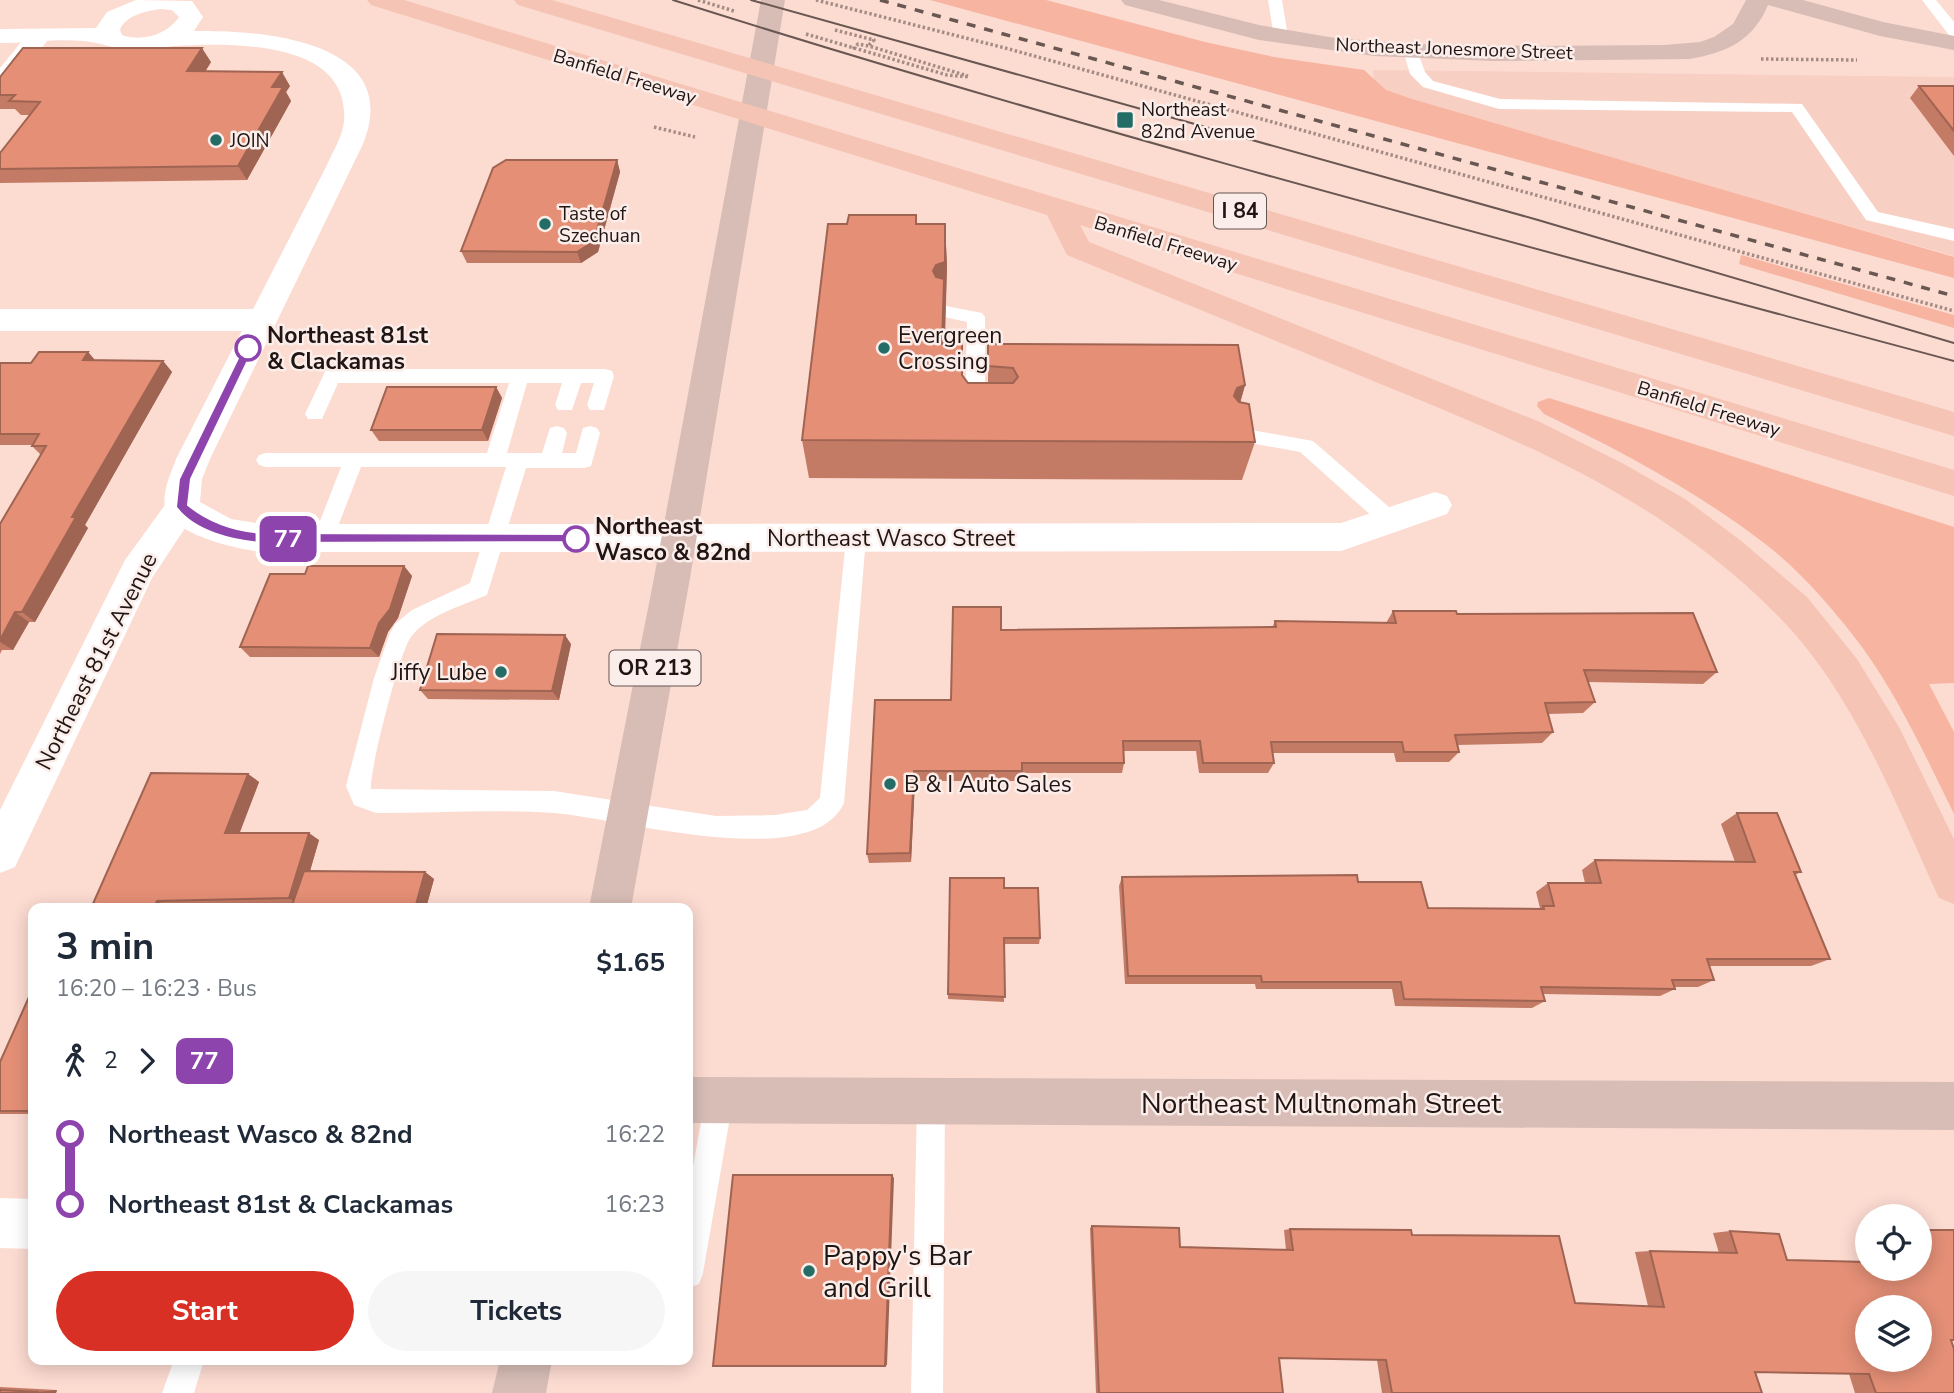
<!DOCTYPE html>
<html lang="en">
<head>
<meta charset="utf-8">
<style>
	:root { --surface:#fff; --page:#f6f6f7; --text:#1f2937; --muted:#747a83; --accent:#d93025 }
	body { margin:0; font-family:"Nunito Sans",sans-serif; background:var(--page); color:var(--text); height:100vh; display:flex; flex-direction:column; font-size:26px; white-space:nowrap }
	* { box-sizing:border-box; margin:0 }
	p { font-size:23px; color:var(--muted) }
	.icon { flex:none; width:38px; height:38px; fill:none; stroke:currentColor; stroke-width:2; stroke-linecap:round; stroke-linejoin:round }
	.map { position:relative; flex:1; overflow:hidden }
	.panel { position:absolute; left:28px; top:903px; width:665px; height:462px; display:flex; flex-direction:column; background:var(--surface); border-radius:14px; box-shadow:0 4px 18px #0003 }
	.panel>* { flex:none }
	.badge { padding:0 14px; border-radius:10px; font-size:24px; line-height:46px }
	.tools { position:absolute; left:1855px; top:1204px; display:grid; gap:14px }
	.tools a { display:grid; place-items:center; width:77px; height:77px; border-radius:50%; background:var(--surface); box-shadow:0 4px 18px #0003; font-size:35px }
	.map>.badge { position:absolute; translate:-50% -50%; box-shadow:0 0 0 4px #fff }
	.legs { display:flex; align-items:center; gap:10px; height:77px; padding:0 28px; font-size:23px }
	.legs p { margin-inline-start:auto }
	.headline { display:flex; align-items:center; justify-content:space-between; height:119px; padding:0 28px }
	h1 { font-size:38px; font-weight:700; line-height:52px }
	.button { display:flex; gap:14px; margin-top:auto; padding:14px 28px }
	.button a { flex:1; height:80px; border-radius:42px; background:var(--accent); color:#fff; font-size:28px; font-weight:700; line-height:80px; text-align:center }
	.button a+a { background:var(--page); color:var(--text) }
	ul { padding:0 28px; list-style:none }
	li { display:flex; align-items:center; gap:24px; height:70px; font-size:26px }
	li i { display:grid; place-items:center; width:10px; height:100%; margin:0 9px; background:currentColor }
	li i::after { content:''; width:18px; height:18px; margin:-9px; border:5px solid; border-radius:50%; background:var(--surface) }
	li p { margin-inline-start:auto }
	li:first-child i { background:linear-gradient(#0000 50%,currentColor 0) }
	li:last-child i { background:linear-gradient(currentColor 50%,#0000 0) }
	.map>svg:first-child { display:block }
	.built { fill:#f8cfc3 }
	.green { fill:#f7b4a0 }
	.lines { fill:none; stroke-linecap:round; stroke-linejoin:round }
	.path { stroke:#a48c85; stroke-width:3.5; stroke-dasharray:2.5 2.5; stroke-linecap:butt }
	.service { fill:#fff; fill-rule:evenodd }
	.minor { fill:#fff; fill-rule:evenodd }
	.secondary { fill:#fff; fill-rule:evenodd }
	.primary { fill:#d7bdb6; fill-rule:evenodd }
	.motorway { fill:#f5c4b5; fill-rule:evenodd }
	.tram { stroke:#695751; stroke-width:2 }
	.rail { stroke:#695751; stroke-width:3.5; stroke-dasharray:9 9; stroke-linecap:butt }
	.wall { fill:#c47b65 }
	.shaded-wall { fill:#a06453 }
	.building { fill:#e48f76; stroke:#a06453; stroke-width:2; fill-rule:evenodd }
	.line-1 { fill:#8e44ad; stroke:#fff; stroke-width:2 }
	.poi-dot { fill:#236d66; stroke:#fbede9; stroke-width:2.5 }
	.stop-1-dot { fill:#fff; stroke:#8e44ad; stroke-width:3.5 }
	.labels { text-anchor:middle; stroke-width:5; stroke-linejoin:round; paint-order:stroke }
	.far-street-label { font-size:19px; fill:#201512; stroke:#fbede9 }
	.far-poi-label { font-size:19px; fill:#201512; stroke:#fbede9; text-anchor:start }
	.shield { fill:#fbede9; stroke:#625652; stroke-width:2 }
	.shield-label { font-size:21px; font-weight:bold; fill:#201512 }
	.stop-label { font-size:23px; font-weight:bold; fill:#201512; stroke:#fbede9; text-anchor:start }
	.poi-label { font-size:23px; fill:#201512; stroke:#fbede9; text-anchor:start }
	.street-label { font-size:23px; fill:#201512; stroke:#fbede9 }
	.near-street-label { font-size:28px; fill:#201512; stroke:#fbede9 }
	.near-poi-label { font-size:28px; fill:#201512; stroke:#fbede9; text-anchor:start }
</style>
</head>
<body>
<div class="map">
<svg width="1954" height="1393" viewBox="0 0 1954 1393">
	<rect width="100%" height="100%" fill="#fcdbd1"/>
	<polygon class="built" points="1373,70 1954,77 1954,256 1375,90"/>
	<g class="green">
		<polygon points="930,0 1046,0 1205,42 1274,57 1364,70 1386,90 1412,99 1954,257 1954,278"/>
		<polygon points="1741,255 1954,315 1954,328 1739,264"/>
		<path d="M1549,398L1954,527V683L1929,684L1954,732V814C1926,757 1899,698 1862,647C1835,611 1803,574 1768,546C1700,493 1621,451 1544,414L1537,406L1538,402Z"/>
	</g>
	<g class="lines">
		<g class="path">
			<polyline points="698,0 734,11"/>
			<polyline points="816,0 1009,49 1954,311"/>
			<polyline points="835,30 874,40 869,45"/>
			<polyline points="806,34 947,75 970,77"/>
			<polyline points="853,49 858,44 869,46 968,76"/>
			<polyline points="1761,59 1857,60"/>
			<polyline points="654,127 695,137"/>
		</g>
		<g class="service">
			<polygon points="1268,0 1282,0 1288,37 1286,40 1281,41 1274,37"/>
			<polygon points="1922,0 1936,0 1954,22 1954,36 1949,35"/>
			<polygon points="1410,46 1417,50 1425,72 1433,81 1500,99 1802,104 1878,212 1954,229 1954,241 1866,220 1792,112 1499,109 1423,87 1410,74 1403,50"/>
			<polygon points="946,306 982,313 985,317 985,413 982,418 968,418 965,413 967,322 940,316 937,312 940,308"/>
			<path d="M332,369H605L612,371L614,376L604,410H590L587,405L594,383H581L572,410H558L555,405L562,383H527L507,453H542L550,428L557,426L564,428L567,433L562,453H576L583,428L590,426L597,428L600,433L591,466L584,468H526L487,595C462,606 427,615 411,637C400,650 369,773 371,789L554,791L716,816L775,815L807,810L820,798L846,538L849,532L856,530L863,532L866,538L844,803C812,875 615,817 553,813C495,809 435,813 376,813L354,805L346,786L374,678L390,633L395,624L412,610L470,583L506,467H361L333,539L330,545L323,547L316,545L313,539L341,467H266L259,465L256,460L259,455L266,453H487L509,383H338L322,419H308L305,414L323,376L325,371Z"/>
			<polygon points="1235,427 1313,441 1397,514 1400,520 1397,526 1390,528 1383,526 1300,452 1228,439 1225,434 1228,429"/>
			<polygon points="719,1086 729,1090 733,1100 703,1273 699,1284 688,1288 688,1194 705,1100 709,1090"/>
			<polygon points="931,1087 941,1091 945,1101 943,1393 911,1393 917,1101 921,1091"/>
			<polygon points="174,1360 204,1360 194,1393 162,1393"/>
		</g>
		<g class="minor">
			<polygon points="39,29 48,31 51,36 9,90 0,93 0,68 30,31"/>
			<polygon points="0,309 262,309 273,313 277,320 273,327 262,331 0,331"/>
			<polygon points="1435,492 1447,496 1452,505 1447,514 1341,551 678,552 666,548 660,538 666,528 678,524 1341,523"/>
			<polygon points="182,494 194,498 199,507 152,578 15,867 0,873 0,810 125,560 170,498"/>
			<polygon points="0,1198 33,1199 33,1249 0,1248"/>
		</g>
		<path class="secondary" d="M136,0L192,1L203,17L194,31C261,30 405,40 363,144L210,459L202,479L200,502L231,519L263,524H678L690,528L696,538L690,548L678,552H263C240,550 171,535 165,507C162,492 171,473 176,459L326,167C332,153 342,138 344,122C351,39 231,43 174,46C162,47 150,52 137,52C124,52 114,47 101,44C70,36 32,43 0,43V29L96,28L107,12ZM161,9L172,10L179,17C167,35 142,42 122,35L120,30C125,15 147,11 161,9Z"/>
		<g class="primary">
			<polygon points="761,0 785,0 690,578 631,908 589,908 654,578"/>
			<path d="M1121,0H1159L1259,25L1335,38L1413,44L1534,46L1665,45L1700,42L1714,37L1733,24L1746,0H1803L1883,22L1954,36V50L1880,36L1768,5C1753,41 1726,53 1689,59L1494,61L1374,56L1259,40L1125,5Z"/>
			<polygon points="688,1077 1954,1082 1954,1130 688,1123"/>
			<polygon points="500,1360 552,1360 546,1393 492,1393"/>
		</g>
		<g class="motorway">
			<path d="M367,0H404L1954,470V496L1080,225L1089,242L1540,422L1622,463L1685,499L1740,540L1807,597L1857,659L1899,727L1954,839V904L1939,898C1895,803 1855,695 1780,618C1661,496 1520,441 1366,378C1266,337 1167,296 1067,255L1047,215L371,5Z"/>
			<polygon points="514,0 552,0 1954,412 1954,436 518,5"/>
		</g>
		<g class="tram">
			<path d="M673,0C1096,134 1526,246 1954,361"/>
			<polyline points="751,0 1538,220 1954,343"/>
		</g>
		<polyline class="rail" points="880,0 1954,296"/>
	</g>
	<g class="wall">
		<polygon points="211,62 205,72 290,86 286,92 291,101 247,180 0,183 0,153 29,115 21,115 15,109 0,109 0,95"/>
		<polygon points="1919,86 1954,86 1954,156 1910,98"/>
		<polygon points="617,160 620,172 598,252 581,263 467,263 461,251"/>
		<polygon points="917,224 945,224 947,266 945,344 962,344 963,377 968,383 988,383 988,344 1245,385 1240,403 1255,442 1242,480 809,478 802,440"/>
		<polygon points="88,352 95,360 163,361 172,372 85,525 88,528 35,622 29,622 13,650 2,650 0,654 0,524 41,455 32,446 32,445 0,445 0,363 31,363"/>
		<polygon points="496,387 502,398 488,441 379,441 371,430"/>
		<polygon points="404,566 412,576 398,618 388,632 379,657 250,657 240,647 305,574"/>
		<polygon points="1393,611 1457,614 1717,672 1703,684 1588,682 1595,702 1583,713 1548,714 1553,732 1542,743 1457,745 1459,752 1449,762 1396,762 1394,753 1272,753 1274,763 1268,773 1199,773 1196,751 1124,751 1124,763 1122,773 1022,773 1021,781 915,781 911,862 869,863 867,854 951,700 1001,630 1272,628 1275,621 1386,623"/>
		<polygon points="571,644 559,700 428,699 420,690"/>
		<polygon points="248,774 259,782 239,833 319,840 310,871 425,872 434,879 426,908 291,908 292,905 170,907 92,906"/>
		<polygon points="1737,813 1801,872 1795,875 1830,959 1811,966 1709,966 1714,980 1698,987 1675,987 1675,989 1660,996 1543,994 1545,1001 1532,1008 1395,1006 1392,989 1256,989 1255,984 1125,984 1119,886 1122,877 1358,882 1428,908 1539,909 1540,908 1536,892 1548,883 1585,883 1582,870 1595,860 1735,862 1721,824"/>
		<polygon points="1004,888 1040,938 1039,944 1004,944 1004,1002 948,999 948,994"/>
		<polygon points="33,988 33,1114 0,1114 0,1062"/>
		<polygon points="1092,1226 1180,1247 1286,1250 1284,1230 1290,1229 1412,1235 1575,1303 1648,1306 1635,1252 1650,1251 1719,1253 1713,1233 1730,1231 1951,1340 1954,1393 1855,1393 1849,1374 1755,1372 1762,1393 1382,1393 1377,1360 1279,1358 1283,1393 1096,1393 1090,1228"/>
		<polygon points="0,1387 57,1390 56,1393 0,1393"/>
	</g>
	<g class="shaded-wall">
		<polygon points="202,48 211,62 196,86 187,71"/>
		<polygon points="282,72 290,86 286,92 291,101 247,180 238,166 272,87"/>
		<polygon points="617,160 620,172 598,252 581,263 577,252"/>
		<polygon points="945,224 947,266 943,384 933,271"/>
		<polygon points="88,352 98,364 83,360"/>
		<polygon points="163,361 172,372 85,525 88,528 35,622 22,612 72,517"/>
		<polygon points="1245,385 1234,425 1234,396 1237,388"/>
		<polygon points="496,387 502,398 488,441 482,430"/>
		<polygon points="404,566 412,576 398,618 388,632 379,657 370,648 379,623"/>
		<polygon points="15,612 29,622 13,650 0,642 0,640"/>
		<polygon points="565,635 571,644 559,700 552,691"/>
		<polygon points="914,771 915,781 911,862 910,853"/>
		<polygon points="248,774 259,782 237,840 225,833"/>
		<polygon points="309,833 319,840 300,905 289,898"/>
		<polygon points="425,872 434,879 426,908 415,908"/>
		<polygon points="157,901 170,907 169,908 154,908"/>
		<polygon points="892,1175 894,1178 887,1365 885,1366"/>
		<polygon points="57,1390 56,1393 38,1393 38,1392"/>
	</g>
	<g class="building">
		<polygon points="23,48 202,48 187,71 282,72 272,87 283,87 238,166 0,169 0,153 40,102 9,101 15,95 0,95 0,77"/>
		<polygon points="1919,86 1954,86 1954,131"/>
		<polygon points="506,160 617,160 594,241 577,252 461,251 493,168"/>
		<polygon points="849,215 916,215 916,224 945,224 945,262 936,265 933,271 936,277 944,279 942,344 962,344 962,375 968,383 1013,383 1018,377 1013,368 988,366 988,344 1238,345 1245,385 1237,388 1234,396 1239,402 1249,404 1255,442 802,440 828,224 847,224"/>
		<polygon points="39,352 88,352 83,360 163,361 72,517 76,517 22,612 15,612 0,640 0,524 46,446 32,446 39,434 0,434 0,363 31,363"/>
		<polygon points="387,387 496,387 482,430 371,430"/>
		<polygon points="308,566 404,566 390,609 379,623 370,648 240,647 270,574 305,574"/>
		<polygon points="953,607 1001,607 1001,630 1276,627 1275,621 1396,623 1393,611 1456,611 1457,614 1693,613 1717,672 1584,670 1595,702 1545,703 1553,732 1455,735 1459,752 1404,752 1402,742 1271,742 1274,763 1203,763 1200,741 1123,741 1124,763 1022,763 1022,771 914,771 910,853 867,854 875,700 951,700"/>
		<polygon points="437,634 565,635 552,691 420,690"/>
		<polygon points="151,773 248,774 225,833 309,833 289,898 157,901 154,908 80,908 81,906 92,906"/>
		<polygon points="1737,813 1777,813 1801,872 1794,872 1830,959 1707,959 1714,980 1672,980 1675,989 1541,987 1545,1001 1404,999 1401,982 1262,982 1261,976 1128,976 1122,877 1357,875 1358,882 1421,882 1428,908 1544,909 1543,906 1554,906 1548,883 1601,883 1595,860 1755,862"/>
		<polygon points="304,871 425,872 415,908 291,908"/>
		<polygon points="950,878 1004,878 1004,888 1038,888 1040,938 1004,938 1005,997 948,994"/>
		<polygon points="33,988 33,1111 0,1111 0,1062"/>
		<polygon points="733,1175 892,1175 885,1366 713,1366"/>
		<path d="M1092,1226L1179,1228L1180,1247L1293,1250L1290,1229L1411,1230L1412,1235L1559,1236L1575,1303L1664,1307L1650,1251L1737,1253L1730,1231L1779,1234L1787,1260L1867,1262V1269H1920V1230H1954V1340H1951L1954,1349V1393H1876L1869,1374L1755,1372L1762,1393H1392L1386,1360L1279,1358L1283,1393H1099ZM1867,1307H1920V1360H1867Z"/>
		<polygon points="0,1390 38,1392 38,1393 0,1393"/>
	</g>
	<path class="line-1" d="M248,345L254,348L191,479L188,505C210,523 235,531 263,533L576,534L581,536V542L263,543C234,541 194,532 176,507L179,479L243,348Z"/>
	<g class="poi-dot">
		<rect x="1116" y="111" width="18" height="18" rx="3.5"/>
		<circle cx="216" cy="140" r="7"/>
		<circle cx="545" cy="224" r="7"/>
		<circle cx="884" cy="348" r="7"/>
		<circle cx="501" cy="672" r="7"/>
		<circle cx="890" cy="784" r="7"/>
		<circle cx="809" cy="1271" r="7"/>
	</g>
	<g class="stop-1-dot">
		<circle cx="248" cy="348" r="12"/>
		<circle cx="576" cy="539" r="12"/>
	</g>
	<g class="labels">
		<g class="far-street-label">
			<text transform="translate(1454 48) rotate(2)" y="7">Northeast Jonesmore Street</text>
			<text transform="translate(625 76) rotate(17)" y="7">Banfield Freeway</text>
			<text transform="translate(1166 243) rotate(17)" y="7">Banfield Freeway</text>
			<text transform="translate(1709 408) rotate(17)" y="7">Banfield Freeway</text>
		</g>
		<g class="far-poi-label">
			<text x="1141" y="116">Northeast<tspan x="1141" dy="22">82nd Avenue</tspan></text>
			<text x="230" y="147">JOIN</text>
			<text x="559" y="220">Taste of<tspan x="559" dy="22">Szechuan</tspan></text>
		</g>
		<g class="shield">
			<rect x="1214" y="193.5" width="52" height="35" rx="5"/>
			<rect x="609.5" y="650.5" width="91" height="35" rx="5"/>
		</g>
		<g class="shield-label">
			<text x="1240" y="218">I 84</text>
			<text x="655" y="675">OR 213</text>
		</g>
		<g class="stop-label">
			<text x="267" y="343">Northeast 81st<tspan x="267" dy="26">&amp; Clackamas</tspan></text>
			<text x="595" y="534">Northeast<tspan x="595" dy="26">Wasco &amp; 82nd</tspan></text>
		</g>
		<g class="poi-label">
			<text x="898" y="343">Evergreen<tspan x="898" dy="26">Crossing</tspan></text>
			<text x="487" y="680" text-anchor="end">Jiffy Lube</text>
			<text x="904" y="792">B &amp; I Auto Sales</text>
		</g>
		<g class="street-label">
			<text x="891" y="546">Northeast Wasco Street</text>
			<text transform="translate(96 661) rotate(-63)" y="8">Northeast 81st Avenue</text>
		</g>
		<g class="near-street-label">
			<text x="1321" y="1113">Northeast Multnomah Street</text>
		</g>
		<g class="near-poi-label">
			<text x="823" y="1265">Pappy's Bar<tspan x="823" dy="32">and Grill</tspan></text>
		</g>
	</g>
</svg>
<div class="tools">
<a><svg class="icon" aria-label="locate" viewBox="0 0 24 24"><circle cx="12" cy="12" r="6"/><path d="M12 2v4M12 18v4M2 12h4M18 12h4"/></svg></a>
<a><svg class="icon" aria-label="layers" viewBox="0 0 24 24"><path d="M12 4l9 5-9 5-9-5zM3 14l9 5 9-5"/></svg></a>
</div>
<b class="badge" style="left:288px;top:539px;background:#8e44ad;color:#fff">77</b>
<section class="panel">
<div class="headline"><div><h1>3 min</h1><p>16:20 – 16:23 · Bus</p></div><b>$1.65</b></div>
<div class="legs"><svg class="icon" aria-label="walk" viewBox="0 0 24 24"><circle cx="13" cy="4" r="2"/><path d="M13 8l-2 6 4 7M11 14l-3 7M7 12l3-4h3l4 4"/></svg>2<svg class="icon" aria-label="forward" viewBox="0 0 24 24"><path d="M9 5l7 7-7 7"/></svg><b class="badge" style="background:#8e44ad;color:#fff">77</b></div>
<ul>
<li><i style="color:#8e44ad"></i><b>Northeast Wasco &amp; 82nd</b><p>16:22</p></li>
<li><i style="color:#8e44ad"></i><b>Northeast 81st &amp; Clackamas</b><p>16:23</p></li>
</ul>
<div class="button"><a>Start</a><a>Tickets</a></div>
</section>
</div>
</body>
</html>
